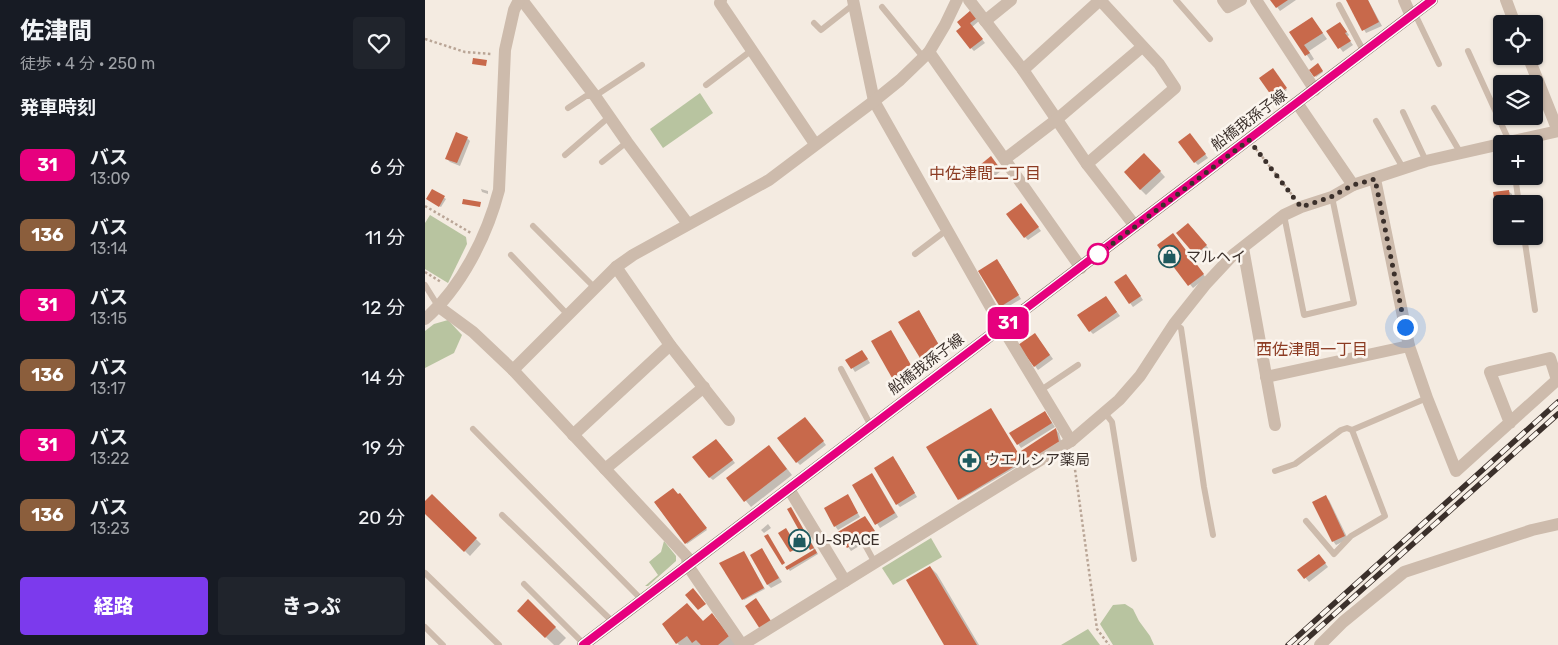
<!DOCTYPE html>
<html lang="ja">
<head>
<meta charset="utf-8">
<style>
	:root { --surface:#171b24; --page:#20242c; --text:#f1f3f6; --muted:#9ea1a6; --accent:#7c3aed }
	body { margin:0; font-family:Rubik,"Noto Sans JP",sans-serif; background:var(--page); color:var(--text); height:100vh; display:flex; flex-direction:column; font-size:19px; white-space:nowrap }
	* { box-sizing:border-box; margin:0 }
	p { font-size:16px; color:var(--muted) }
	.icon { flex:none; width:28px; height:28px; fill:none; stroke:currentColor; stroke-width:2; stroke-linecap:round; stroke-linejoin:round }
	.map { position:relative; flex:1; overflow:hidden }
	.details { display:flex; flex-direction:column; background:var(--surface); width:425px }
	.details>* { flex:none }
	.badge { padding:0 10px; border-radius:8px; font-size:18px; line-height:32px }
	.tools { position:absolute; left:1068px; top:15px; display:grid; gap:10px }
	.tools a { display:grid; place-items:center; width:50px; height:50px; border-radius:5px; background:var(--surface); box-shadow:0 1px 4px #0004; font-size:25px }
	.you { position:absolute; width:25px; height:25px; margin:-12px; border:4px solid #fff; border-radius:50%; background:#1a73e8; box-shadow:0 0 0 8px #1a73e833 }
	.map>.badge { position:absolute; translate:-50% -50%; box-shadow:0 0 0 2px #fff }
	h2 { padding:0 20px; font-size:19px; line-height:45px }
	.round { display:grid; place-items:center; flex:none; width:52px; height:52px; border-radius:5px; background:var(--page) }
	.head { display:flex; align-items:center; justify-content:space-between; height:85px; padding:0 20px }
	h1 { font-size:24px; font-weight:800; line-height:38px }
	.cta { display:flex; gap:10px; margin-top:auto; padding:10px 20px }
	.cta a { flex:1; height:58px; border-radius:5px; background:var(--accent); color:#fff; font-size:20px; font-weight:800; line-height:58px; text-align:center }
	.cta a+a { background:var(--page); color:var(--text) }
	ul { padding:0; list-style:none }
	li { display:flex; align-items:center; gap:15px; height:70px; padding:0 20px }
	li div { flex:1 }
	li b { display:block; font-size:19px }
	li em { font-style:normal }
	li .badge { min-width:55px; font-weight:700; text-align:center }
	main { display:flex; flex:1; min-height:0 }
	.map>svg:first-child { display:block }
	.green { fill:#b8c4a0 }
	.shadow { fill:#0003 }
	.building { fill:#c8694b }
	.lines { fill:none; stroke-linecap:round; stroke-linejoin:round }
	.path { stroke:#b9a596; stroke-width:2.5; stroke-dasharray:2.5 2.5; stroke-linecap:butt }
	.lane { stroke:#cdbbac; stroke-width:6 }
	.street { stroke:#cdbbac; stroke-width:12 }
	.primary { stroke:#7d675c; stroke-width:12 }
	.rail-casing { stroke:#3b302b; stroke-width:5.5 }
	.rail { stroke:#fbf5ee; stroke-width:4; stroke-dasharray:11; stroke-linecap:butt }
	.line-casing { stroke:#fff; stroke-width:11 }
	.line { stroke:#e6007e; stroke-width:8 }
	.walk { stroke:#3b302b; stroke-width:5; stroke-dasharray:0 9 }
	.stop-dot { fill:#fff; stroke:#e6007e; stroke-width:2.5 }
	.labels { text-anchor:middle; stroke-width:5; stroke-linejoin:round; paint-order:stroke }
	.street-label { font-size:15px; fill:#3b302b; stroke:#fbf5ee }
	.poi-label { font-size:15px; fill:#3b302b; stroke:#fbf5ee; text-anchor:start }
	.neighbourhood-label { font-size:16px; fill:#8c3b22; stroke:#fbf5ee }
</style>
</head>
<body>
<main>
<section class="details">
<div class="head"><div><h1>佐津間</h1><p>徒歩 · 4 分 · 250 m</p></div><a class="round"><svg class="icon" aria-label="heart" viewBox="0 0 24 24"><path d="M12 20l-8-8c-3-5 5-10 8-4 3-6 11-1 8 4z"/></svg></a></div>
<h2>発車時刻</h2>
<ul>
<li><span class="badge" style="background:#e6007e;color:#fff">31</span><div><b>バス</b><p>13:09</p></div><em>6 分</em></li>
<li><span class="badge" style="background:#8b5e3c;color:#fff">136</span><div><b>バス</b><p>13:14</p></div><em>11 分</em></li>
<li><span class="badge" style="background:#e6007e;color:#fff">31</span><div><b>バス</b><p>13:15</p></div><em>12 分</em></li>
<li><span class="badge" style="background:#8b5e3c;color:#fff">136</span><div><b>バス</b><p>13:17</p></div><em>14 分</em></li>
<li><span class="badge" style="background:#e6007e;color:#fff">31</span><div><b>バス</b><p>13:22</p></div><em>19 分</em></li>
<li><span class="badge" style="background:#8b5e3c;color:#fff">136</span><div><b>バス</b><p>13:23</p></div><em>20 分</em></li>
</ul>
<div class="cta"><a>経路</a><a>きっぷ</a></div>
</section>
<div class="map">
<svg width="1133" height="645" viewBox="0 0 1133 645">
	<rect width="100%" height="100%" fill="#f4ebe1"/>
	<g class="green">
		<polygon points="275,93 288,113 238,148 225,129"/>
		<polygon points="5,215 41,237 42,244 23,283 0,269 0,223"/>
		<polygon points="23,320 37,335 29,353 0,368 0,331 9,324"/>
		<polygon points="506,538 517,557 468,585 457,568"/>
		<polygon points="239,541 251,556 251,561 223,586 220,586 233,575 224,562 236,552"/>
		<polygon points="700,604 708,609 714,621 725,636 729,645 688,645 675,624 688,605"/>
		<polygon points="663,629 675,645 636,645"/>
	</g>
	<g class="shadow">
		<polygon points="847,0 871,0 855,11"/>
		<polygon points="922,0 943,0 957,26 941,33"/>
		<polygon points="546,12 554,21 547,27 560,43 549,51 546,48 537,28"/>
		<polygon points="887,18 902,39 884,51 889,59 886,61 866,32"/>
		<polygon points="915,23 924,35 922,37 928,45 918,52 903,32"/>
		<polygon points="894,66 898,72 891,77 890,76"/>
		<polygon points="849,71 862,90 850,99 835,79"/>
		<polygon points="42,138 45,141 35,166 25,162 21,158"/>
		<polygon points="768,138 783,158 773,165 770,162"/>
		<polygon points="725,160 740,177 721,195 715,189"/>
		<polygon points="569,161 576,171 562,182 559,179"/>
		<polygon points="56,189 63,191 63,194 57,192"/>
		<polygon points="8,190 21,199 16,207 4,200"/>
		<polygon points="1083,191 1087,194 1088,204 1076,204 1076,226 1070,193"/>
		<polygon points="599,208 616,231 603,240 600,237"/>
		<polygon points="767,228 784,249 774,257 771,254"/>
		<polygon points="751,238 781,278 768,288 734,246"/>
		<polygon points="575,264 596,299 579,309 576,306"/>
		<polygon points="704,279 718,300 708,307 705,303"/>
		<polygon points="681,297 695,316 668,334 665,331"/>
		<polygon points="494,311 517,350 499,361 496,358"/>
		<polygon points="466,331 489,371 471,381 468,377"/>
		<polygon points="613,338 628,359 613,370 595,346"/>
		<polygon points="440,355 445,363 430,372 422,360"/>
		<polygon points="567,411 598,463 535,500 534,499"/>
		<polygon points="623,416 630,427 596,448 586,434"/>
		<polygon points="383,422 401,445 375,465 372,462"/>
		<polygon points="631,430 634,433 637,445 604,462"/>
		<polygon points="295,444 310,463 288,480 284,477"/>
		<polygon points="349,452 367,475 326,507 302,478"/>
		<polygon points="471,461 492,497 475,507 472,504"/>
		<polygon points="450,478 473,517 455,528 428,486"/>
		<polygon points="255,494 282,530 262,544 230,503"/>
		<polygon points="7,495 56,544 45,556 0,512 0,503"/>
		<polygon points="423,496 435,517 413,530 410,526"/>
		<polygon points="900,497 904,500 923,539 911,545 908,541"/>
		<polygon points="367,510 393,554 365,571 362,567 389,551"/>
		<polygon points="443,521 452,535 426,551 413,533"/>
		<polygon points="343,524 346,528 339,533 336,530"/>
		<polygon points="337,549 357,582 346,588 343,585"/>
		<polygon points="320,554 340,589 319,600 318,599"/>
		<polygon points="897,559 903,567 884,582 874,570"/>
		<polygon points="505,567 512,574 554,645 521,645"/>
		<polygon points="103,601 141,638 134,645 129,645 94,611"/>
		<polygon points="287,615 297,625 312,645 254,645 252,643"/>
	</g>
	<g class="building">
		<polygon points="845,0 863,0 851,8"/>
		<polygon points="921,0 943,0 954,22 937,31"/>
		<polygon points="546,10 552,18 545,23 558,39 545,49 531,31 536,27 532,22"/>
		<polygon points="887,17 898,33 879,45 885,53 880,56 864,32"/>
		<polygon points="915,22 922,32 920,33 926,41 913,49 901,31"/>
		<polygon points="48,58 62,60 61,66 47,64"/>
		<polygon points="893,63 898,71 889,77 884,70"/>
		<polygon points="848,68 862,88 848,98 834,78"/>
		<polygon points="31,132 43,137 32,163 20,159"/>
		<polygon points="765,133 781,154 769,163 753,142"/>
		<polygon points="719,153 736,171 715,190 699,172"/>
		<polygon points="566,156 574,167 558,180 550,169"/>
		<polygon points="7,189 20,196 14,207 1,199"/>
		<polygon points="1084,190 1086,204 1076,204 1076,225 1074,225 1068,192"/>
		<polygon points="38,199 56,202 55,207 37,204"/>
		<polygon points="596,203 614,227 599,238 581,214"/>
		<polygon points="763,223 782,245 770,255 751,233"/>
		<polygon points="748,233 779,274 763,286 732,245"/>
		<polygon points="572,259 594,295 575,307 553,271"/>
		<polygon points="701,274 716,296 704,304 689,282"/>
		<polygon points="681,296 692,312 664,332 652,315"/>
		<polygon points="494,310 515,347 495,358 473,322"/>
		<polygon points="466,330 487,367 467,378 446,341"/>
		<polygon points="610,333 625,355 609,367 593,345"/>
		<polygon points="437,350 443,359 426,369 420,360"/>
		<polygon points="566,408 598,461 533,500 501,447"/>
		<polygon points="620,411 627,423 592,445 584,433"/>
		<polygon points="380,417 399,441 371,463 352,438"/>
		<polygon points="631,428 634,442 603,462 596,451"/>
		<polygon points="291,439 308,460 284,478 267,457"/>
		<polygon points="344,445 362,469 319,502 301,478"/>
		<polygon points="468,456 490,493 471,505 449,468"/>
		<polygon points="447,473 470,513 450,525 427,485"/>
		<polygon points="248,488 253,494 255,493 282,528 260,544 229,502"/>
		<polygon points="7,494 52,538 39,552 0,514 0,501"/>
		<polygon points="423,494 433,513 409,527 399,508"/>
		<polygon points="901,495 920,536 907,542 887,502"/>
		<polygon points="366,507 389,548 385,550 362,509"/>
		<polygon points="440,516 450,531 422,548 411,533"/>
		<polygon points="361,528 373,548 365,552 353,533"/>
		<polygon points="343,534 360,563 357,565 339,536"/>
		<polygon points="337,548 354,578 342,585 325,555"/>
		<polygon points="390,549 392,553 362,570 360,567"/>
		<polygon points="319,551 339,588 317,600 294,563"/>
		<polygon points="894,554 901,563 879,579 872,570"/>
		<polygon points="505,566 552,645 519,645 481,580"/>
		<polygon points="268,588 281,604 273,610 260,595"/>
		<polygon points="331,598 346,621 335,629 320,606"/>
		<polygon points="103,599 131,627 120,638 92,611"/>
		<polygon points="262,603 278,621 287,613 304,636 293,645 276,645 271,640 267,643 262,636 251,644 237,624"/>
	</g>
	<g class="lines">
		<g class="path">
			<polyline points="0,39 40,52 67,54"/>
			<polyline points="831,149 868,196"/>
			<polyline points="0,206 46,233"/>
			<polyline points="0,272 16,282"/>
			<polyline points="648,455 672,629 684,645"/>
		</g>
		<g class="lane">
			<polyline points="751,0 785,39"/>
			<polyline points="914,5 939,52"/>
			<polyline points="457,7 499,58"/>
			<polyline points="990,14 1014,64"/>
			<polyline points="389,23 396,30 429,4"/>
			<polyline points="1043,51 1085,143"/>
			<polyline points="281,85 327,50"/>
			<polyline points="143,108 161,96 170,96 217,65"/>
			<polyline points="1009,108 1035,152"/>
			<polyline points="978,112 1001,161"/>
			<polyline points="951,121 978,168"/>
			<polyline points="140,155 184,117"/>
			<polyline points="177,162 202,142"/>
			<polyline points="1090,176 1094,204"/>
			<polyline points="859,215 879,315 929,303 907,197"/>
			<polyline points="108,226 170,288"/>
			<polyline points="1099,236 1110,310"/>
			<polyline points="490,254 523,229"/>
			<polyline points="86,255 143,315"/>
			<polyline points="0,285 13,306"/>
			<polyline points="749,324 756,328 779,487 788,535"/>
			<polyline points="416,369 446,426"/>
			<polyline points="616,390 653,365"/>
			<polyline points="680,413 687,422 709,559"/>
			<polyline points="48,429 217,600"/>
			<polyline points="850,471 870,464 916,430 922,428 927,430"/>
			<polyline points="77,515 189,623"/>
			<polyline points="881,521 909,554 926,536 960,516 927,430 1002,398"/>
			<polyline points="439,543 450,563"/>
			<polyline points="0,573 74,645"/>
			<polyline points="99,584 159,644"/>
			<polyline points="0,627 18,645"/>
		</g>
		<g class="street">
			<polyline points="97,0 170,96 202,142 263,224"/>
			<polyline points="296,0 295,3 390,144"/>
			<polyline points="428,0 449,101 577,327 646,441"/>
			<polyline points="544,0 598,70 662,164 710,226"/>
			<polyline points="798,0 803,7 816,0"/>
			<polyline points="831,0 890,90"/>
			<polyline points="979,0 986,16"/>
			<polyline points="1081,0 1090,24"/>
			<polyline points="560,21 586,0"/>
			<polyline points="504,52 656,268"/>
			<polyline points="1103,56 1133,131"/>
			<polyline points="598,70 675,0"/>
			<polyline points="872,103 928,185"/>
			<polyline points="580,159 631,120 717,47"/>
			<polyline points="662,164 750,88 734,64 675,0"/>
			<polyline points="950,179 984,346 1002,398 1031,471 1132,380 1125,358 1065,372 1085,423"/>
			<polyline points="818,248 850,425"/>
			<polyline points="191,267 245,345 304,420"/>
			<polyline points="14,307 48,332 88,370 262,557 263,566 317,645"/>
			<path d="M0,319C36,288 62,236 74,190L80,50L89,10L94,0"/>
			<polyline points="88,370 191,267 208,255 344,180 449,101 475,80 504,52 520,25 532,0"/>
			<polyline points="841,377 984,346"/>
			<polyline points="148,435 245,345"/>
			<polyline points="180,469 279,387"/>
			<polyline points="364,489 420,581"/>
			<polyline points="317,645 646,441 694,400 715,376 749,324 780,285 808,255 859,215 876,207 907,197 928,185 1001,161 1133,131"/>
			<polyline points="895,645 918,622 979,572 1107,530 1133,524"/>
		</g>
		<polyline class="primary" points="158,645 1007,0"/>
		<defs>
			<g id="rail">
				<polyline points="863,645 1133,402"/>
				<polyline points="875,645 1133,414"/>
			</g>
		</defs>
		<use href="#rail" class="rail-casing"/>
		<use href="#rail" class="rail"/>
	</g>
	<g class="lines">
		<defs>
			<polyline id="line" points="158,645 1007,0"/>
		</defs>
		<use href="#line" class="line-casing"/>
		<use href="#line" class="line"/>
		<polyline class="walk" points="673,254 670,257 824,140 876,207 906,197 928,185 950,179 980,327"/>
	</g>
	<defs>
		<symbol id="shop-ring" viewBox="-11 -11 22 22"><circle r="9.5" fill="#fbf5ee" stroke="#1f5a5e" stroke-width="1.5"/><path d="M-5-2.5h2.3a2.7 3.5 0 0 1 5.4 0H5L5.5 6h-11ZM-1.5-2.5h3a1.5 2.3 0 0 0-3 0Z" fill="#1f5a5e"/></symbol>
		<symbol id="pharmacy-ring" viewBox="-11 -11 22 22"><circle r="9.5" fill="#fbf5ee" stroke="#1f5a5e" stroke-width="1.5"/><path d="M-2-6h4v4h4v4h-4v4h-4v-4h-4v-4h4Z" fill="#1f5a5e"/></symbol>
	</defs>
	<g fill-rule="evenodd">
		<use href="#shop-ring" x="732" y="244" width="25" height="25"/>
		<use href="#pharmacy-ring" x="532" y="448" width="25" height="25"/>
		<use href="#shop-ring" x="362" y="528" width="25" height="25"/>
	</g>
	<circle class="stop-dot" cx="673" cy="254" r="10"/>
	<g class="labels">
		<g class="street-label">
			<text transform="translate(824 120) rotate(-37)" y="5">船橋我孫子線</text>
			<text transform="translate(501 364) rotate(-37)" y="5">船橋我孫子線</text>
		</g>
		<g class="poi-label">
			<text x="761" y="262">マルヘイ</text>
			<text x="560" y="465">ウエルシア薬局</text>
			<text x="390" y="545">U-SPACE</text>
		</g>
		<g class="neighbourhood-label">
			<text x="560" y="179">中佐津間二丁目</text>
			<text x="887" y="355">西佐津間一丁目</text>
		</g>
	</g>
</svg>
<div class="tools">
<a><svg class="icon" aria-label="locate" viewBox="0 0 24 24"><circle cx="12" cy="12" r="6"/><path d="M12 2v4M12 18v4M2 12h4M18 12h4"/></svg></a>
<a><svg class="icon" aria-label="layers" viewBox="0 0 24 24"><path d="M12 4l9 5-9 5-9-5zM3 14l9 5 9-5"/></svg></a>
<a>+</a>
<a>−</a>
</div>
<div class="you" style="left:980px;top:327px"></div>
<b class="badge" style="left:583px;top:323px;background:#e6007e;color:#fff">31</b>
</div>
</main>
</body>
</html>
